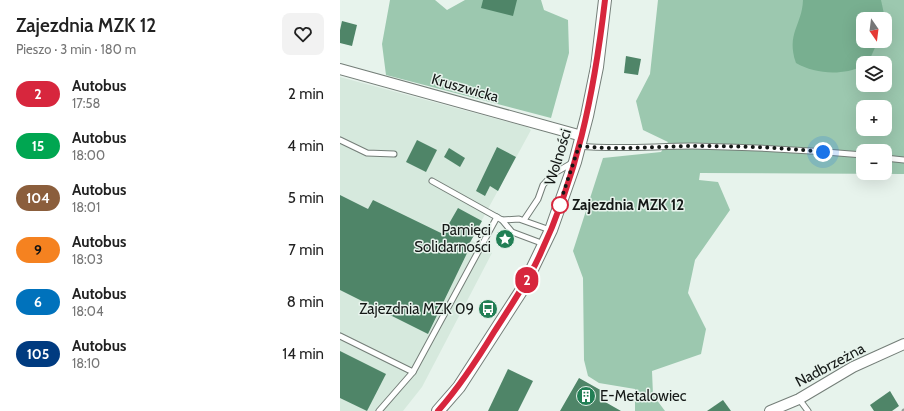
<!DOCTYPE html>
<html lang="pl">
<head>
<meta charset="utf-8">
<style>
	:root { --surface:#fff; --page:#f2f2f2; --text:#222; --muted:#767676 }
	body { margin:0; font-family:Cabin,sans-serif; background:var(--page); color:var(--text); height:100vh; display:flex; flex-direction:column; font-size:15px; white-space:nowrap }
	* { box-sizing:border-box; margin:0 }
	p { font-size:13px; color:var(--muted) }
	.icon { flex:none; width:22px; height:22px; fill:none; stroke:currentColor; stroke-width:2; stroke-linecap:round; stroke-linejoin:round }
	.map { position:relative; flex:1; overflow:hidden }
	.drawer { display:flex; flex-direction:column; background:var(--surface); width:340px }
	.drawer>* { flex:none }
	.badge { padding:0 8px; border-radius:13px; font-size:14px; line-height:26px }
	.needle { width:26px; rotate:166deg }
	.buttons { position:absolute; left:516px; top:12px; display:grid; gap:8px }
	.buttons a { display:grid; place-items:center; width:36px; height:36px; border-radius:8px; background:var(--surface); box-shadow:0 4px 16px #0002; font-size:20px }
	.you { position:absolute; width:20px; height:20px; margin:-10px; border:3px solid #fff; border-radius:50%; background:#1a73e8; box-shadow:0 0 0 6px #1a73e833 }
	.map>.badge { position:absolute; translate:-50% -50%; box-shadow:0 0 0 2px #fff }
	.round { display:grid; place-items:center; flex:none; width:42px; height:42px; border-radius:8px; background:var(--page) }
	.head { display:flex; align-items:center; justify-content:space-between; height:68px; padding:0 16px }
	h1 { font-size:19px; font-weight:600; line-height:30px }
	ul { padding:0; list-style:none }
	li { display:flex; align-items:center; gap:12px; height:52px; padding:0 16px }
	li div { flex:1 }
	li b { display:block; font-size:15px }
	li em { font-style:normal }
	li .badge { min-width:44px; font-weight:700; text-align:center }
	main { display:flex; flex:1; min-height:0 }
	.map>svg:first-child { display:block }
	.built { fill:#d6e9dd }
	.green { fill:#9cc8af; fill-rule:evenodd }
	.water { fill:#78af90 }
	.building { fill:#4f8568 }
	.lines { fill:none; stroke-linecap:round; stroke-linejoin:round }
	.service-casing { stroke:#747e78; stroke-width:7 }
	.minor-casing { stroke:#747e78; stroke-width:12 }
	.tertiary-casing { stroke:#747e78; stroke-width:14 }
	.path { stroke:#939c97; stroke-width:2; stroke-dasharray:3 2; stroke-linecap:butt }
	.service { stroke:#fff; stroke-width:5 }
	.minor { stroke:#fff; stroke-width:10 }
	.tertiary { stroke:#fff; stroke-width:12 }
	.line-casing { stroke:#fff; stroke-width:9 }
	.line { stroke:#d7263d; stroke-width:6 }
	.walk { stroke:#151917; stroke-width:4; stroke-dasharray:0 7.2 }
	.stop-dot { fill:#fff; stroke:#d7263d; stroke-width:2 }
	.labels { text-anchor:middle; stroke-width:3; stroke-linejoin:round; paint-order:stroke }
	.street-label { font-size:15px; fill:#151917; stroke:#e7f3ec }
	.stop-label { font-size:15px; font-weight:bold; fill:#151917; stroke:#e7f3ec; text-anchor:start }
	.poi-label { font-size:15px; fill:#151917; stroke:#e7f3ec; text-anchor:end }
</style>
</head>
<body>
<main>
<section class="drawer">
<div class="head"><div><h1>Zajezdnia MZK 12</h1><p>Pieszo · 3 min · 180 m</p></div><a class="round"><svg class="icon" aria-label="heart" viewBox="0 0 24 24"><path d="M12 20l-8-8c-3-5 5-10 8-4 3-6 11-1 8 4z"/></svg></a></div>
<ul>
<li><span class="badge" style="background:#d7263d;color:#fff">2</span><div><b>Autobus</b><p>17:58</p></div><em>2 min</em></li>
<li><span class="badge" style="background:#00a651;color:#fff">15</span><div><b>Autobus</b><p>18:00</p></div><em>4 min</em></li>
<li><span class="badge" style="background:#8b5e3c;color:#fff">104</span><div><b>Autobus</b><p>18:01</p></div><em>5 min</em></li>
<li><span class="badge" style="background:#f58220;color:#111">9</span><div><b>Autobus</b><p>18:03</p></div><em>7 min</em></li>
<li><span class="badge" style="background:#0072bc;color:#fff">6</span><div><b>Autobus</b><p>18:04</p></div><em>8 min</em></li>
<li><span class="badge" style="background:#003b80;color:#fff">105</span><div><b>Autobus</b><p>18:10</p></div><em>14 min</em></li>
</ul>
</section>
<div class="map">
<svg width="564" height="411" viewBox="0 0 564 411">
	<rect width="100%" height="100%" fill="#e7f3ec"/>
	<polygon class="built" points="0,77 187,127 191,130 131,240 152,253 82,387 63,411 0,411"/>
	<g class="green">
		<polygon points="50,0 95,0 107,10 125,0 201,0 204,10 228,20 229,53 211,118 46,75 42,44"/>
		<path d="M318,0H564V174L360,173L359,180L378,182L390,210L355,260L348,293L366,329L361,354L312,371L313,395L325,411H295V389L259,383L248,376L244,360L243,278L233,251L263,158L321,152L328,142L303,130L296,101L310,74ZM523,19H545V41H523ZM523,63H545V85H523ZM523,107H545V129H523ZM523,151H545V173H523Z"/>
	</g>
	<path class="water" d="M463,0H541L546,23L545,26V19H523V41H538L528,63H523V66C502,76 475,74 456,63C446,33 462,26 463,0Z"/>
	<g class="building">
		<polygon points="143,0 177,0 173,16 141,8"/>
		<polygon points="2,21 17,25 12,46 0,43 0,30"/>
		<polygon points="286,56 301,59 298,75 284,73"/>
		<polygon points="77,140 97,150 86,172 66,162"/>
		<polygon points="157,147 176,157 158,191 150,186 145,196 136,191"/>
		<polygon points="109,148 125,158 120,167 104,157"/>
		<polygon points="0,195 28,209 33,200 103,234 118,208 142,221 128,246 130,247 88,334 0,290"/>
		<polygon points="0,351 46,374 27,411 0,398"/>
		<polygon points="168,369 193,381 178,411 148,411"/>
		<polygon points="239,378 264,392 260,399 281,411 220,411"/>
		<polygon points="550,391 559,406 552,411 534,411 530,405"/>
		<polygon points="383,400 391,411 367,411"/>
	</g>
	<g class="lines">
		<defs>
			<g id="service">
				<polyline points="0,140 27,153 54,154"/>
				<path d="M239,146C277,150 315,146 352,146C410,147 466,150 523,155"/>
				<polyline points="545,158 564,160"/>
				<polyline points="92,181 162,220 179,219 210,230"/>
				<polyline points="162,220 172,232 204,244"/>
				<polyline points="184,220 198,199 203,185 213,174 232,163"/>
				<polyline points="0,336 73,372"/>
				<polyline points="459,399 468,411"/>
				<polyline points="39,411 73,372 157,217"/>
			</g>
			<g id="minor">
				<polyline points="0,69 242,136"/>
				<polyline points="430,411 459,399 513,367 564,344"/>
			</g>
			<polyline id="tertiary" points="98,411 119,387 183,288 211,230 235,162 247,116 257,67 265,0"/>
		</defs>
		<use href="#service" class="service-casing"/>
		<use href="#minor" class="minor-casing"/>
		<use href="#tertiary" class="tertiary-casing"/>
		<polyline class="path" points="562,411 564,409"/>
		<use href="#service" class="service"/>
		<use href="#minor" class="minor"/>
		<use href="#tertiary" class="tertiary"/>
	</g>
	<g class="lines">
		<defs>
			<path id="line" d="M98,411C120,386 137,360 154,332C168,310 183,288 195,265C237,180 254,94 265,0"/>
		</defs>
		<use href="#line" class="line-casing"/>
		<use href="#line" class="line"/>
		<path class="walk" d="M220,205L218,209L239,146C276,150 312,147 349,146C393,146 439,147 483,152"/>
	</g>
	<defs>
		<symbol id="sight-disc" viewBox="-11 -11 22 22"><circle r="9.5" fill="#227f55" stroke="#e7f3ec"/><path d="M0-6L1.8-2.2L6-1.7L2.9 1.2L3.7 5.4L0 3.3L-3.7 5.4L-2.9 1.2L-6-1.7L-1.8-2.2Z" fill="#fff"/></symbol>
		<symbol id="bus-disc" viewBox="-11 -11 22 22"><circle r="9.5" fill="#227f55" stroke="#e7f3ec"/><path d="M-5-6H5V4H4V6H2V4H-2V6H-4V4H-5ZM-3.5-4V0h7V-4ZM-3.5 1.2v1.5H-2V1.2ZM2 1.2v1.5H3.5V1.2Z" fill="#fff"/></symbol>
		<symbol id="building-disc" viewBox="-11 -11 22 22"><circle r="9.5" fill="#227f55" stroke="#e7f3ec"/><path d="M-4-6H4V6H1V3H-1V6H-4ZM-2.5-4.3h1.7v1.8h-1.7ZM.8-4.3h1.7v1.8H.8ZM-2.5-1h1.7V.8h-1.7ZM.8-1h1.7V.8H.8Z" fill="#fff"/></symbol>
	</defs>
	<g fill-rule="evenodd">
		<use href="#sight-disc" x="154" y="228" width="22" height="22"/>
		<use href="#bus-disc" x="137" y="298" width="22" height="22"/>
		<use href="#building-disc" x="235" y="385" width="22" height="22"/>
	</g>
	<circle class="stop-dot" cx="220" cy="205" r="8"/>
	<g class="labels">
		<g class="street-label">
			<text transform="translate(125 88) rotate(16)" y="5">Kruszwicka</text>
			<text transform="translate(218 157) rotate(-73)" y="5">Wolności</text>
			<text transform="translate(490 365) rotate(-28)" y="5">Nadbrzeżna</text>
		</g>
		<g class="stop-label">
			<text x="232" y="210">Zajezdnia MZK 12</text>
		</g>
		<g class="poi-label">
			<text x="151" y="235">Pamięci<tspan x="151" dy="17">Solidarności</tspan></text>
			<text x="134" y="314">Zajezdnia MZK 09</text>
			<text x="260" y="401" text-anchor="start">E-Metalowiec</text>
		</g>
	</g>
</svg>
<div class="buttons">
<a><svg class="needle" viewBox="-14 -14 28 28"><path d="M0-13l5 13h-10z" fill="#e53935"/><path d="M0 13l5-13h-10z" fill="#767676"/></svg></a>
<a><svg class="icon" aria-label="layers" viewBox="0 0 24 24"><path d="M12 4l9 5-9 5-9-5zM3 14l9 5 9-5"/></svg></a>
<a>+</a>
<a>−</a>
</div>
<div class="you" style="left:483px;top:152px"></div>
<b class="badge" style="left:187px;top:280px;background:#d7263d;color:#fff">2</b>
</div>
</main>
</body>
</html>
